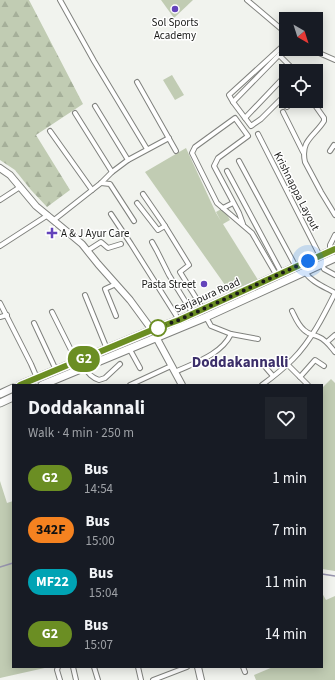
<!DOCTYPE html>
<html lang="en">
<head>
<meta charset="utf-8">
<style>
	:root { --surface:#171b24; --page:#20242c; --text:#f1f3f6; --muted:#9ea1a6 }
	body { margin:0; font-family:"Source Sans 3",sans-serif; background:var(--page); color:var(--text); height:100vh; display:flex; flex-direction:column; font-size:15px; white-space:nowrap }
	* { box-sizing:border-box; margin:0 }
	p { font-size:13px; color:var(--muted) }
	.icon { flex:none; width:22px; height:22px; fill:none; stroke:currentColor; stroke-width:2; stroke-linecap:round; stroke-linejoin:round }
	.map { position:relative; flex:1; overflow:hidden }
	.sheet { position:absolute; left:12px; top:384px; width:311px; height:284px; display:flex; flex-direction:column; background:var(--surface); border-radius:0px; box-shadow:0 2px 10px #0003 }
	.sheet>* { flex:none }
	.badge { padding:0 8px; border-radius:13px; font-size:14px; line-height:26px }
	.needle { width:26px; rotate:141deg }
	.controls { position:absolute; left:279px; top:12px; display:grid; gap:8px }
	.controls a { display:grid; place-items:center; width:44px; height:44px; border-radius:0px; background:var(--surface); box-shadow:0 2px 10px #0003; font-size:20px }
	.you { position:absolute; width:20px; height:20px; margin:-10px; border:3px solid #fff; border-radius:50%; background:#1a73e8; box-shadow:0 0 0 6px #1a73e833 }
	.map>.badge { position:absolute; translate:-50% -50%; box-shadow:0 0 0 2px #fff }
	.round { display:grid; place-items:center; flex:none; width:42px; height:42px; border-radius:0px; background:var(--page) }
	.overview { display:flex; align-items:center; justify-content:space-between; height:68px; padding:0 16px }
	h1 { font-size:19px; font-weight:700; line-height:30px }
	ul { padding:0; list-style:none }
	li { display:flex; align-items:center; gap:12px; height:52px; padding:0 16px }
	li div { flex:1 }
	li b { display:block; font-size:15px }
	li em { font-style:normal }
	li .badge { min-width:44px; font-weight:700; text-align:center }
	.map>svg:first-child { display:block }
	.grass { fill:#c1ccb3 }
	.forest { fill:url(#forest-firs) }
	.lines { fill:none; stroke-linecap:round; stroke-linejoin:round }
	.stream { stroke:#9693ad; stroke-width:1.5 }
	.minor-casing { stroke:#80827e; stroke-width:6 }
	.secondary-casing { stroke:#80827e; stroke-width:8 }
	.primary-casing { stroke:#80827e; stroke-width:9 }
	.minor { stroke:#fff; stroke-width:4 }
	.secondary { stroke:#fff; stroke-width:6 }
	.primary { stroke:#fff; stroke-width:7 }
	.line-casing { stroke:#fff; stroke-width:9 }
	.line { stroke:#6b8e23; stroke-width:6 }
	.walk { stroke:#1a1b19; stroke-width:4; stroke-dasharray:0 7.2 }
	.poi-dot { fill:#6343bb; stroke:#fff; stroke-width:1.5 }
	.stop-dot { fill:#fff; stroke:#6b8e23; stroke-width:2 }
	.labels { text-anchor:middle; stroke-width:3; stroke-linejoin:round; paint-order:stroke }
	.poi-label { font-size:11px; fill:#1a1b19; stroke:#fff }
	.street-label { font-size:11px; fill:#1a1b19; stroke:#fff }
	.district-label { font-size:15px; font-weight:bold; fill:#3c2f6a; stroke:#fff }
</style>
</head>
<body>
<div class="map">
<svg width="335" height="680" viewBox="0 0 335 680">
	<defs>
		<pattern id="forest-firs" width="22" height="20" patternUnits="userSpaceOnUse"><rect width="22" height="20" fill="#c1ccb3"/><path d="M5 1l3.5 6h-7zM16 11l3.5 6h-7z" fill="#a5af99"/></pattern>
	</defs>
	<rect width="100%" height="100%" fill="#f1f3ee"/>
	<g class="grass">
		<polygon points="161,0 193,0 174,18"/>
		<polygon points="172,75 184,95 175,100 163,80"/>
		<polygon points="186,148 216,213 221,221 216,212 223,208 230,220 223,224 258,280 230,292 145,172"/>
		<polygon points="331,379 335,383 335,571 322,569 322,388"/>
		<polygon points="0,481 7,503 13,501 13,667 49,667 0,678"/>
		<polygon points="322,593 326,600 335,596 335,680 256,680 254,675 273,667 322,667"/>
	</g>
	<polygon class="forest" points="0,0 29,0 83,104 36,135 70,190 47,207 31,190 15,170 0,160"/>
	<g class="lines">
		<g class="stream">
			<polyline points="0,567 13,563"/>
			<polyline points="322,574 335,576"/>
		</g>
		<defs>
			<g id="minor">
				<polyline points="60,0 94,61 147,149"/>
				<polyline points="247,0 286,33"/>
				<polyline points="286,48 279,55 233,102 245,118 286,75"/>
				<polyline points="310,49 335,60"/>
				<polyline points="279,55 292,68 290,71"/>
				<polyline points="137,82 176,151"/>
				<path d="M312,101L324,118V121C315,136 300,140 305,162L321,192L335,215"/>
				<polyline points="233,102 229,95 286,43"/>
				<polyline points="95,106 128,160"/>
				<polyline points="287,107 293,101"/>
				<polyline points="283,112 303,152"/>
				<polyline points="75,113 112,172"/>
				<polyline points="245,118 251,126 261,119 286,94"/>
				<polyline points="50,131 92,190"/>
				<polyline points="258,134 320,256"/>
				<polyline points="330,151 334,145 335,146"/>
				<polyline points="239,161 296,267"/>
				<polyline points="227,171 282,274"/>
				<polyline points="101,183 110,184 134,221"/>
				<polyline points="143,194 165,226 189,265 180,272 203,309"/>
				<polyline points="0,200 20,187"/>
				<polyline points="137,203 158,230 165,226"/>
				<polyline points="223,208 233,203"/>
				<polyline points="111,214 131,244 179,320"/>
				<polyline points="54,220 101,183 112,172 128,160 169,138"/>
				<polyline points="243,224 239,213 214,166 218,158 248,136 235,118 195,147 192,153 217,203 252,233 277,276"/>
				<polyline points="152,242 157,251 169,275 193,314"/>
				<polyline points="0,246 48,215"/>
				<polyline points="87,251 101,242 108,248 121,244"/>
				<polyline points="330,251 330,245 335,235"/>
				<polyline points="322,264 324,269 335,275"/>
				<path d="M305,272C311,282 325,287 335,293"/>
				<polyline points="116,284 105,289 116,316"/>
				<polyline points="85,295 107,349"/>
				<polyline points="0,303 31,364 37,378"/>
				<path d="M292,311C295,317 298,325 304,330C309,335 313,334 319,337C326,340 330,346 335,352"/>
				<polyline points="52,312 77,362"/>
				<polyline points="0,317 7,315"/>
				<polyline points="206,317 211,326 231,334 258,339"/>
				<polyline points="34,323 56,370"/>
				<polyline points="327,342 335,335"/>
				<polyline points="129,348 140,368"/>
				<polyline points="261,362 273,376"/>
				<polyline points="287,364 308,385"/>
				<path d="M85,367C87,373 93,378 99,380L105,378L120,364"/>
				<path d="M175,372C194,363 221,355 231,334"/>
				<polyline points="300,377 315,360 324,366"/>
				<polyline points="130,385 171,366"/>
				<path d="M262,385C273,377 284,368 293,359C311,341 324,315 335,293"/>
				<polyline points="58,667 57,670 60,680"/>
				<polyline points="73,667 76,680"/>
				<polyline points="94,667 98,680"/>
				<polyline points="138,667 141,680"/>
				<polyline points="243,667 245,672"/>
				<polyline points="153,680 187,667"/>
			</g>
			<g id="secondary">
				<polyline points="0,168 10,175 36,206 70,234 82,244 98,264 130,300 152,330"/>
				<polyline points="156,337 182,385"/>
				<polyline points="198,667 201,680"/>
			</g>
			<g id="primary">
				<polyline points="20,385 152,330 179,320 335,249"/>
				<polyline points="42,385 206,317 335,258"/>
				<polyline points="0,394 13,388"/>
				<polyline points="0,403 13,397"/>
			</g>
		</defs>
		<use href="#minor" class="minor-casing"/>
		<use href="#secondary" class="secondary-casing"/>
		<use href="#primary" class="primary-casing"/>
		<use href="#minor" class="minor"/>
		<use href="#secondary" class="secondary"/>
		<use href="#primary" class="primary"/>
	</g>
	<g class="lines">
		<defs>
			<polyline id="line" points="20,385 152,330 179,320 335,249"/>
		</defs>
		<use href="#line" class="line-casing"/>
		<use href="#line" class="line"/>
		<polyline class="walk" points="158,328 179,320 308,261"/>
	</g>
	<g class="poi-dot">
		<circle cx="175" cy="9" r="4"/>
		<path d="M50 227h4v4h4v4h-4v4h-4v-4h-4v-4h4z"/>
		<circle cx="204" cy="284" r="4"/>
	</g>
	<circle class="stop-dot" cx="158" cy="328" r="8"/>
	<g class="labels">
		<g class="poi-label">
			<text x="175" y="26">Sol Sports<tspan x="175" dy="13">Academy</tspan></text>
			<text x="61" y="237" text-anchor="start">A &amp; J Ayur Care</text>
			<text x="196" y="288" text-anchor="end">Pasta Street</text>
		</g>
		<g class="street-label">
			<text transform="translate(297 191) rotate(63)" y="4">Krishnappa Layout</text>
			<text transform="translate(207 295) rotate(-24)" y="4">Sarjapura Road</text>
		</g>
		<g class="district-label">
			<text x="240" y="367">Doddakannalli</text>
		</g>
	</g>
</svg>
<div class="controls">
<a><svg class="needle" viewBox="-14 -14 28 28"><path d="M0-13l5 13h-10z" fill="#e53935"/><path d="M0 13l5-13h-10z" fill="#9ea1a6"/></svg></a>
<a><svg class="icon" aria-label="locate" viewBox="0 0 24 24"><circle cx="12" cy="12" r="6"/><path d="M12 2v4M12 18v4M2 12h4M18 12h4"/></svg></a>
</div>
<div class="you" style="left:308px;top:261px"></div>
<b class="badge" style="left:84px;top:359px;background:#6b8e23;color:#fff">G2</b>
<section class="sheet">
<div class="overview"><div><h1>Doddakannali</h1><p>Walk · 4 min · 250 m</p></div><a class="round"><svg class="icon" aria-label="heart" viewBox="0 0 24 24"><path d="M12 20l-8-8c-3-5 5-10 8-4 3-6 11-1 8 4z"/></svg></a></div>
<ul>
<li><span class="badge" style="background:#6b8e23;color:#fff">G2</span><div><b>Bus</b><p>14:54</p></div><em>1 min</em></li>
<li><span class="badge" style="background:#f58220;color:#111">342F</span><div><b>Bus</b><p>15:00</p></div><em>7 min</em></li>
<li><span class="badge" style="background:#00a3b4;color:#fff">MF22</span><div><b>Bus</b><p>15:04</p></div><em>11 min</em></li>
<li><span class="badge" style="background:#6b8e23;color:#fff">G2</span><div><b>Bus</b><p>15:07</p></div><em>14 min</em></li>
</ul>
</section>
</div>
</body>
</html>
